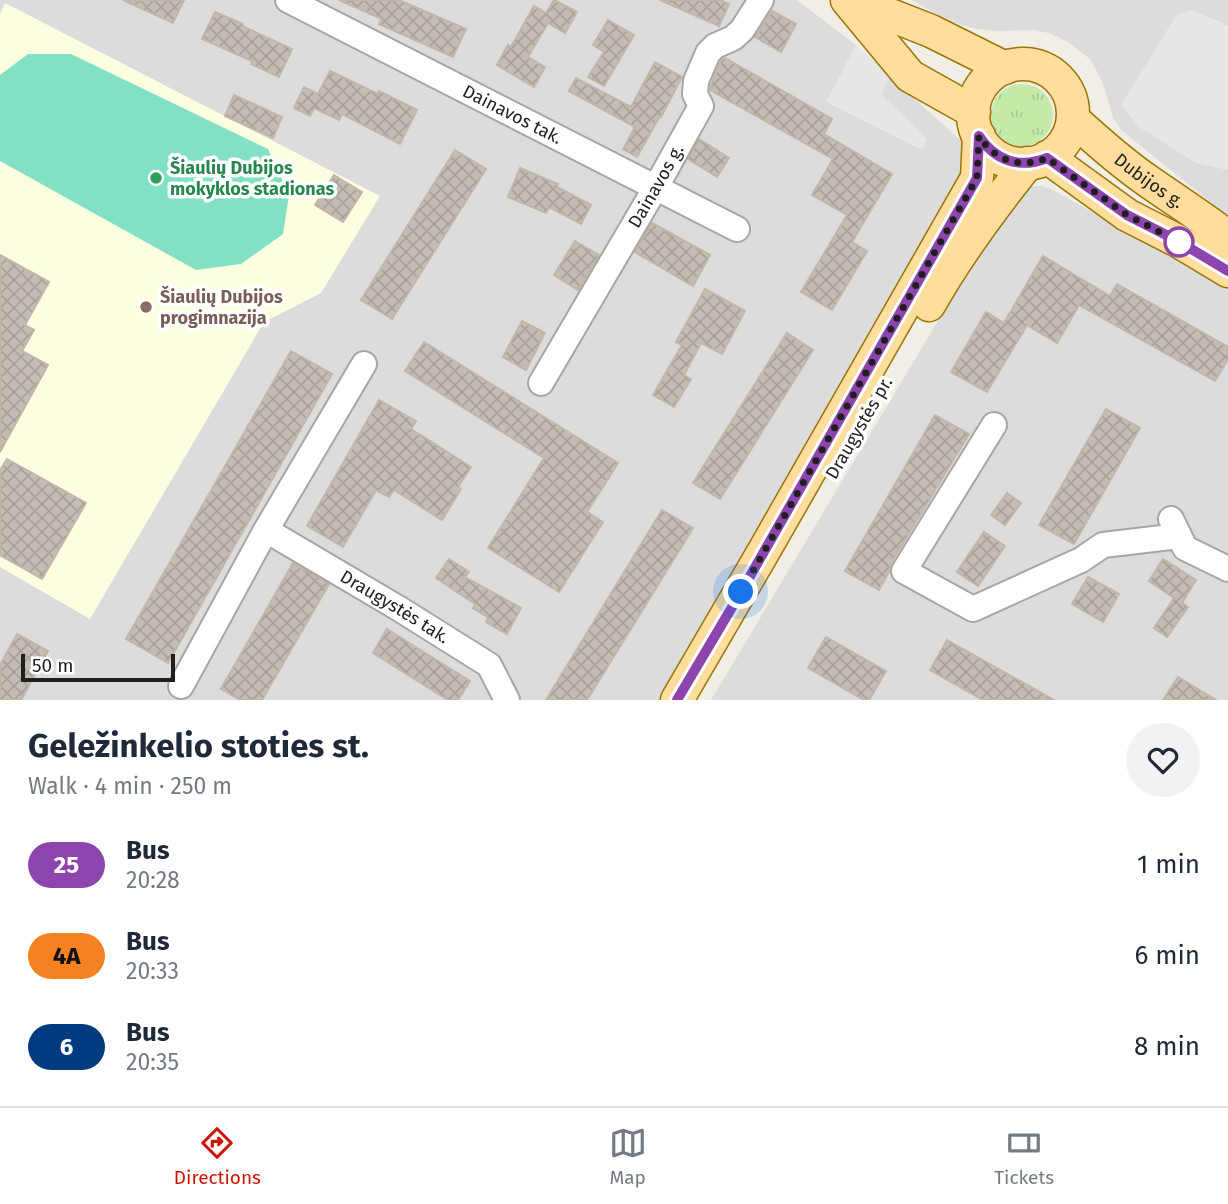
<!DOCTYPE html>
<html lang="en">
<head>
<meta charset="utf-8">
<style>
	:root { --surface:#fff; --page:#f2f2f3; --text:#1f2937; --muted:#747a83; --line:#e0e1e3; --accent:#cf1300 }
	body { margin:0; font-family:"Fira Sans",sans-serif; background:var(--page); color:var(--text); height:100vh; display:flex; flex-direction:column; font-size:26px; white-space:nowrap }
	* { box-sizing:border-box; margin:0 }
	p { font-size:23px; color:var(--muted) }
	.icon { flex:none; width:38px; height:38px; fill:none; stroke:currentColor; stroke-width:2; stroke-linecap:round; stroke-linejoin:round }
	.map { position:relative; height:700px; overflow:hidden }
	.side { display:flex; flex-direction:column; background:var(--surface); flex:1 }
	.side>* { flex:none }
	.badge { padding:0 14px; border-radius:23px; font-size:24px; line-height:46px }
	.scale { position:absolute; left:21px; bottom:18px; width:154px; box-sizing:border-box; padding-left:7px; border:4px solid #1f1f1f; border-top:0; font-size:19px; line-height:24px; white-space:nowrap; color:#1f1f1f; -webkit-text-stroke:5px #fff; paint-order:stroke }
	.you { position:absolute; width:35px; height:35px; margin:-18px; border:5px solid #fff; border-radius:50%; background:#1a73e8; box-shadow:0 0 0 10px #1a73e833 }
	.map>.badge { position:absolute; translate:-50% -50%; box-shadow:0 0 0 4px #fff }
	.round { display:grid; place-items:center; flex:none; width:74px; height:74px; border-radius:37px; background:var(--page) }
	.overview { display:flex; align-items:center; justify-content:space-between; height:119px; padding:0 28px }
	h1 { font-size:33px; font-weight:700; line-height:52px }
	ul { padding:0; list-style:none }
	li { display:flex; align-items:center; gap:21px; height:91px; padding:0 28px }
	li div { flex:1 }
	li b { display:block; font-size:26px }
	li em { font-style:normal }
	li .badge { min-width:77px; font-weight:700; text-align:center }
	.menu { display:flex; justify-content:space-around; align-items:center; height:98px; border-top:2px solid var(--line); background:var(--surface); font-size:19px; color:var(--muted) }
	.menu a { display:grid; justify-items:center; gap:4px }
	.menu .active { color:var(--accent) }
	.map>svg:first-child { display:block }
	.residential { fill:#dddcdc }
	.education { fill:#fcffe0 }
	.grass { fill:url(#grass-tufts) }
	.pitch { fill:#82e1c5 }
	.parking { fill:#e7e7e7 }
	.building { fill:url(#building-cross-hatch); stroke:#c2b6a7; stroke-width:2 }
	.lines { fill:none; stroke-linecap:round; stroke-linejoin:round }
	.minor-casing { stroke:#a6a6a6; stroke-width:28 }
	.major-casing { stroke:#9b7600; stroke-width:35 }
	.minor { stroke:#fff; stroke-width:24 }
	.major { stroke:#fedd9d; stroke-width:32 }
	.line-casing { stroke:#fff; stroke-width:16 }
	.line { stroke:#8e44ad; stroke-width:10 }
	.walk { stroke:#1f1f1f; stroke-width:7; stroke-dasharray:0 12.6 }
	.leisure-dot { fill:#2e9e5b; stroke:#fff; stroke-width:2.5 }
	.stop-dot { fill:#fff; stroke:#8e44ad; stroke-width:3.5 }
	.education-dot { fill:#8d6e63; stroke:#fff; stroke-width:2.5 }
	.labels { text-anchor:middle; stroke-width:7; stroke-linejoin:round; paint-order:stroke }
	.street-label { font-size:18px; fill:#1f1f1f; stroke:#fff }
	.leisure-label { font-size:18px; font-weight:bold; fill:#27864d; stroke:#fff; text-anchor:start }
	.education-label { font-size:18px; font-weight:bold; fill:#785e54; stroke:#fff; text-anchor:start }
</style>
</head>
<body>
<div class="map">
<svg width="1228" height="700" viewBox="0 0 1228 700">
	<defs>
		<pattern id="grass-tufts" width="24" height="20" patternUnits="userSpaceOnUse" patternTransform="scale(1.75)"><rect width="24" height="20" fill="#c4ebaa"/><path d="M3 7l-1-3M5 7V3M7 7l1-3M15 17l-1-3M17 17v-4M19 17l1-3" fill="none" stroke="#a8c992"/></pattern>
		<pattern id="building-cross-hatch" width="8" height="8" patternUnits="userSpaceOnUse" patternTransform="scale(1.75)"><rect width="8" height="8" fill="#c5bdb5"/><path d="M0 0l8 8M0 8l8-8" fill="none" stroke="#a9a29b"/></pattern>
	</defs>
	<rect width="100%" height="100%" fill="#f0eee5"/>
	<g class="residential">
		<polygon points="0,0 797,0 856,45 890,77 967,146 969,162 665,700 0,700"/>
		<polygon points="912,0 1228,0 1228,216 1122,131 1113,118 1105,90 1099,75 1090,59 1068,42 1049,33 1033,30 997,31 977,29 961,25 931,11"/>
		<polygon points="1029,186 1041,186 1051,189 1228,288 1228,700 711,700 1017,189"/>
	</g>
	<polygon class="education" points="5,3 380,196 321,293 264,322 90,619 0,567 0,14"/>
	<circle class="grass" cx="1022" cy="115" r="31"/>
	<polygon class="pitch" points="28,54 71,54 268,149 289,195 283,234 241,264 196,270 0,161 0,75"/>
	<g class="parking">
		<polygon points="1190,10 1228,25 1228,170 1196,163 1139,127 1121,105 1176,16"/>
		<polygon points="856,45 890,77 881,94 927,139 922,150 826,102"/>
	</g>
	<g class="building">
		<polygon points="123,0 184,0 173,23"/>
		<polygon points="339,0 399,0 466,29 453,57 379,24 382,19"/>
		<polygon points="554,0 577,12 565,33 548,23 528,57 545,67 534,87 497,65 508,45 511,47 534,6 546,13"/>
		<polygon points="660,0 720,0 729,4 719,26"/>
		<polygon points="772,11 796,24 781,52 755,37"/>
		<polygon points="215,12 243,24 242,26 292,49 279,77 251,64 252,61 202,39"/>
		<polygon points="608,20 634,35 604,86 588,77 604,52 593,45"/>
		<polygon points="725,58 832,119 824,134 892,174 852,242 867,251 832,310 801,292 847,215 812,195 833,159 710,90 711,85 721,61"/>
		<polygon points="655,62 682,77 661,117 660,116 637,157 623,149 635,127 569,91 576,78 631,107"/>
		<polygon points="330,71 378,94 379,91 417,110 400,144 342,114 339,120 314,108 310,116 294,108 304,87 318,94"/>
		<polygon points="234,95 282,117 273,138 225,116"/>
		<polygon points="699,139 729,158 717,177 688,159"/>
		<polygon points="455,150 486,169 392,319 361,300"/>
		<polygon points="520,168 558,184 557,187 591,205 581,224 549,207 546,213 508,197"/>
		<polygon points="334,175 362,192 343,222 315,205"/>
		<polygon points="652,223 710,255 693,286 635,252"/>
		<polygon points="575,241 599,255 578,290 554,275"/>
		<polygon points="0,255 49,282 25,325 34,330 22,351 48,365 0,452"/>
		<polygon points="1043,256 1110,296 1117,284 1228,347 1228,359 1215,381 1079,305 1057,343 1027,325 987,392 951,372 986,312 1004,323"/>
		<polygon points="705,289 745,311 722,354 701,343 684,375 691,379 674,407 653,395 682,345 676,342"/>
		<polygon points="522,321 545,333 526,370 503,357"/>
		<polygon points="787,333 813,350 720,499 693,483"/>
		<polygon points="424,342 618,463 587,512 603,522 559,592 488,548 544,458 405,371"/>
		<polygon points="291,351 332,374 168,663 126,639"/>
		<polygon points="379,400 416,421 411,429 471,467 458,487 461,489 442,520 394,490 389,497 376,490 343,547 307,526"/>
		<polygon points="1106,409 1140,428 1074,544 1039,525"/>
		<polygon points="935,415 969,434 891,563 889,572 879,590 845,571"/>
		<polygon points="7,459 86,503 42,579 0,555 0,470"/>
		<polygon points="1007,493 1021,503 1005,525 991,515"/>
		<polygon points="662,510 693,528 587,700 546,700"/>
		<polygon points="984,532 1005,546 978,586 957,572"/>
		<polygon points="449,559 469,572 465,577 521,608 507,634 486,622 488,617 473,608 475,604 436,578"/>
		<polygon points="1163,559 1196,580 1182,603 1188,607 1167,637 1154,628 1174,598 1149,581"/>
		<polygon points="293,563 329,584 262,700 240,700 221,689"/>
		<polygon points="1088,577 1119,594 1103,622 1072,604"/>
		<polygon points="387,629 470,681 458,700 448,700 373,653"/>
		<polygon points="17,634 48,651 21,700 0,700 0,665"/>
		<polygon points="826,637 886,671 869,700 864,700 808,668"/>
		<polygon points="947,640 1054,700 983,700 930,670"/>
		<polygon points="1178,677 1216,700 1163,700"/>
	</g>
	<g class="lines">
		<defs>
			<g id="minor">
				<path id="s1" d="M288,0L737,229"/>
				<path id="s2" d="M541,383L656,187L701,106L695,94L696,81L708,53L715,46L733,38L742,30L761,0"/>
				<polyline points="994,425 904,571 973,609 1081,560 1103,545 1179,536"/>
				<polyline points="1171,519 1185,548 1228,569"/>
				<path id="s3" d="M266,530L398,608L489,665L507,700"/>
				<polyline points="181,686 266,530 364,364"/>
			</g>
			<g id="major">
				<polyline points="847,0 910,76 974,112"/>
				<polyline points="852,0 931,31 1005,68"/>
				<circle cx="1023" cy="114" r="50"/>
				<path id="s4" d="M1073,119C1097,141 1122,163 1148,181C1175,200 1202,217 1228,237"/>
				<polyline points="1047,157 1127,215 1178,241 1228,271"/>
				<path d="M929,305C957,255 992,208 1028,163"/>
				<polyline points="677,700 765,549 977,178 979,136"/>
			</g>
		</defs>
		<use href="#minor" class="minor-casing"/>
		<use href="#major" class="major-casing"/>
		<use href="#minor" class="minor"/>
		<use href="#major" class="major"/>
	</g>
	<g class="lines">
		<defs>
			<path id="line" d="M677,700L741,592L977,178L979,136C995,161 1020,169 1047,158L1127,215L1178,241L1228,271"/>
		</defs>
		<use href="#line" class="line-casing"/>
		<use href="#line" class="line"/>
		<path class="walk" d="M741,592L977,178L979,136C995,161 1020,169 1047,158L1127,215L1179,242"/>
	</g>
	<circle class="leisure-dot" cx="156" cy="178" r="7"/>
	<circle class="stop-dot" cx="1179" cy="242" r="14"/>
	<circle class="education-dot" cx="146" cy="307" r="7"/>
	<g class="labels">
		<g class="street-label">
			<text dy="6" stroke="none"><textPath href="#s1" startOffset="252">Dainavos tak.</textPath></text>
			<text dy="6" stroke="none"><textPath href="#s4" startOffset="98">Dubijos g.</textPath></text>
			<text dy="6" stroke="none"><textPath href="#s2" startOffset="228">Dainavos g.</textPath></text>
			<text transform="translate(859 428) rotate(-60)" y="6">Draugystės pr.</text>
			<text dy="6" stroke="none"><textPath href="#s3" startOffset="150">Draugystės tak.</textPath></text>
		</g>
		<g class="leisure-label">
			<text x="170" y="174">Šiaulių Dubijos<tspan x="170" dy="21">mokyklos stadionas</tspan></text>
		</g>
		<g class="education-label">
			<text x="160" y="303">Šiaulių Dubijos<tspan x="160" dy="21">progimnazija</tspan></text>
		</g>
	</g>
</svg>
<div class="scale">50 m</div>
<div class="you" style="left:741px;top:592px"></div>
</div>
<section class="side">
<div class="overview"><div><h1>Geležinkelio stoties st.</h1><p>Walk · 4 min · 250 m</p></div><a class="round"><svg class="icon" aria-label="heart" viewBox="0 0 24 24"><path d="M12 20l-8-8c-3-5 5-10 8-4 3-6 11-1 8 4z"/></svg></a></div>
<ul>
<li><span class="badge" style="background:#8e44ad;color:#fff">25</span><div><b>Bus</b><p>20:28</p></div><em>1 min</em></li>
<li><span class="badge" style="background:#f58220;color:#111">4A</span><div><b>Bus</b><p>20:33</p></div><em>6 min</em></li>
<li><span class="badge" style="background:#003b80;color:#fff">6</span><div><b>Bus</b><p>20:35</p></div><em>8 min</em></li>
</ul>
</section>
<nav class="menu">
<a class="active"><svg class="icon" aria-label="directions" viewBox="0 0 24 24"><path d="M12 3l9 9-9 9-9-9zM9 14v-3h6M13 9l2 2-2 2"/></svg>Directions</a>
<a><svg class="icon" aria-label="map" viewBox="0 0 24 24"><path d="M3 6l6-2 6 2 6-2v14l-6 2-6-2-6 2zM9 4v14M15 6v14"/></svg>Map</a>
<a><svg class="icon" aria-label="tickets" viewBox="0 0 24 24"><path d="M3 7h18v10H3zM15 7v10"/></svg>Tickets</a>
</nav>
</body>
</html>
